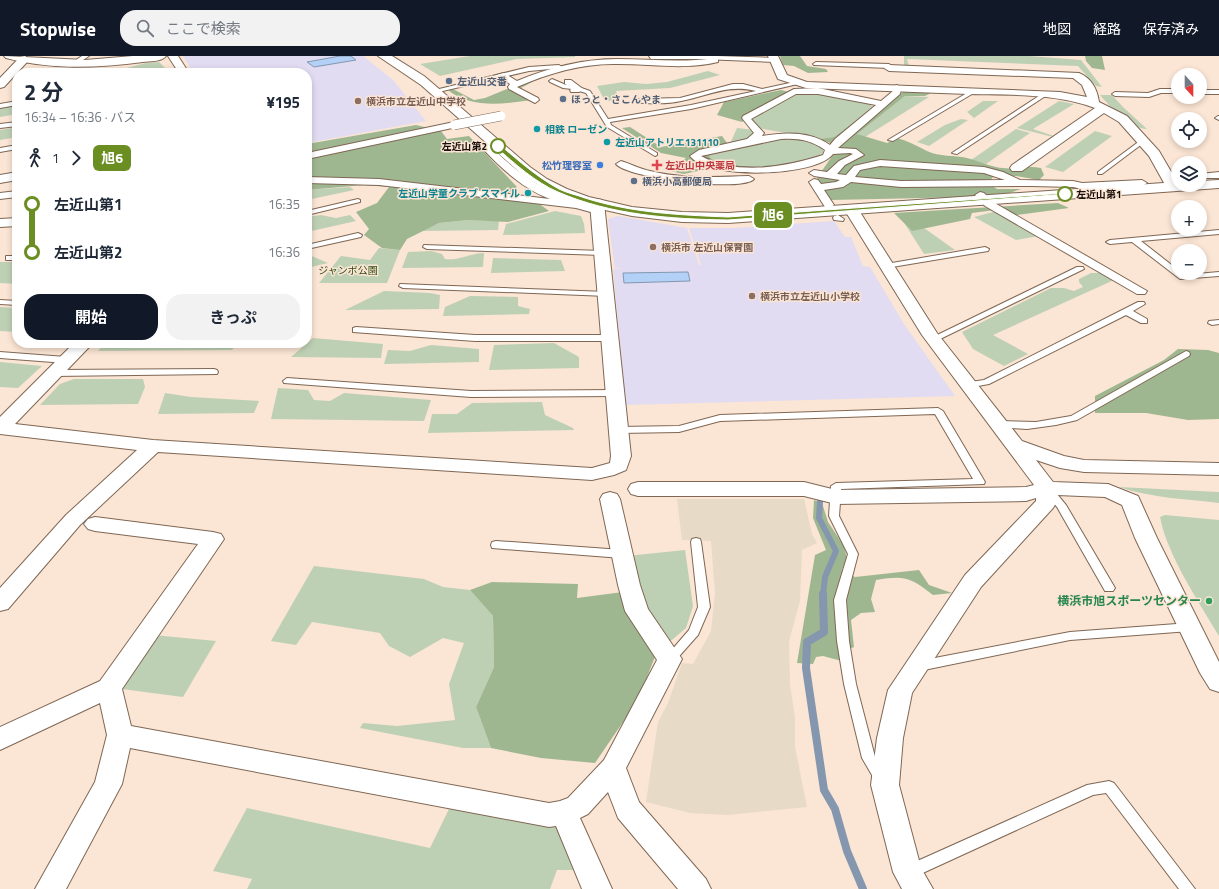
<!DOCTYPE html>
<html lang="ja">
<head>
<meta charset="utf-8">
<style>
	:root { --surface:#fff; --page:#f2f2f3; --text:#1f2937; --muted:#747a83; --accent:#111827 }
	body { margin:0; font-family:"Titillium Web","Noto Sans JP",sans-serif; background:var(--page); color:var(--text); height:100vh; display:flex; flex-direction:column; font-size:15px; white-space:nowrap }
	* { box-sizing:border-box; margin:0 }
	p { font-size:13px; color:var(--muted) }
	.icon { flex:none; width:22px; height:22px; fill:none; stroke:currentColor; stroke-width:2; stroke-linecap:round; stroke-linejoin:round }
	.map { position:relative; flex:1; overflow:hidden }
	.panel { position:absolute; left:12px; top:12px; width:300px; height:280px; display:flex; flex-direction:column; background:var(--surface); border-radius:16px; box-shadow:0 2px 6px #0003 }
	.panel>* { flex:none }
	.badge { padding:0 8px; border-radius:6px; font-size:14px; line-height:26px }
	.needle { width:26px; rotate:159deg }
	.fabs { position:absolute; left:1171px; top:12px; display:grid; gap:8px }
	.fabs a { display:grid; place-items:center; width:36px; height:36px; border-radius:50%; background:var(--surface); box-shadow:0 2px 6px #0003; font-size:20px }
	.map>.badge { position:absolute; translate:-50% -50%; box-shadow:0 0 0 2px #fff }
	.legs { display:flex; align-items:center; gap:6px; height:44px; padding:0 12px; font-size:13px }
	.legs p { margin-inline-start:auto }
	.headline { display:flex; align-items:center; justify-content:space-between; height:68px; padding:0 12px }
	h1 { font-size:22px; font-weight:700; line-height:30px }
	.cta { display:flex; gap:8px; margin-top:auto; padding:8px 12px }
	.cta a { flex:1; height:46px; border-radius:16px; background:var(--accent); color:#fff; font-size:16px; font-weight:700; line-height:46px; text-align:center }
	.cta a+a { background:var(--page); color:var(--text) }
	ul { padding:0 12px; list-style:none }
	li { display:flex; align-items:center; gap:14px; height:48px; font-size:15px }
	li i { display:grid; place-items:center; width:6px; height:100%; margin:0 5px; background:currentColor }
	li i::after { content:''; width:10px; height:10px; margin:-5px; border:3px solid; border-radius:50%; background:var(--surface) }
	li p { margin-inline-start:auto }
	li:first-child i { background:linear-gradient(#0000 50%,currentColor 0) }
	li:last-child i { background:linear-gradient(currentColor 50%,#0000 0) }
	header { display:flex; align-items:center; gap:24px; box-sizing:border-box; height:56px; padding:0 20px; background:var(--accent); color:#fff }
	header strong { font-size:19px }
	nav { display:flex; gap:22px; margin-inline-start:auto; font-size:14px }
	.search { width:280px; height:36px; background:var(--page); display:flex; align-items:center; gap:10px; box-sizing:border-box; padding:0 14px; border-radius:16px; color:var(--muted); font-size:15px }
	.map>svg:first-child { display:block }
	.industrial { fill:#e7dac6 }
	.education { fill:#e1dcf2 }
	.green { fill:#bed0b4 }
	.forest { fill:#9fb790 }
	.water { fill:#b3d1f6; stroke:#8497af }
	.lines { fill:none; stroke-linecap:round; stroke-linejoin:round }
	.stream-far1 { stroke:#8497af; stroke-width:6 }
	.stream { stroke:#8497af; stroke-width:8 }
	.service-casing { stroke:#7f6754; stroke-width:2 }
	.pedestrian-casing { stroke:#7f6754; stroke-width:2 }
	.minor-casing { stroke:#7f6754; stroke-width:2 }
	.tertiary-casing { stroke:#7f6754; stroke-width:2 }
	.service { fill:#fff; fill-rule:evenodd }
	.pedestrian { fill:#fff; fill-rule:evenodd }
	.minor { fill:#fff; fill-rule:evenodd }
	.tertiary { fill:#fff; fill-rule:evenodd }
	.pedestrian-bridge-casing { stroke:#7f6754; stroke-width:10; stroke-linecap:butt }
	.pedestrian-bridge { stroke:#fff; stroke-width:9 }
	.line-1 { fill:#6b8e23; stroke:#fff }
	.service-dot { fill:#5c6f8a; stroke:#fbe5d4; stroke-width:1.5 }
	.education-dot { fill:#8d6e63; stroke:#fbe5d4; stroke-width:1.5 }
	.culture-dot { fill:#0f9aa8; stroke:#fbe5d4; stroke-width:1.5 }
	.stop-1-dot { fill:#fff; stroke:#6b8e23; stroke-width:2 }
	.shop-dot { fill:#3f7fe0; stroke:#fbe5d4; stroke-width:1.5 }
	.health-dot { fill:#e0444e; stroke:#fbe5d4; stroke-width:1.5 }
	.leisure-dot { fill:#2e9e5b; stroke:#fbe5d4; stroke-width:1.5 }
	.labels { text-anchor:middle; stroke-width:3; stroke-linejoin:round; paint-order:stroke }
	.far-service-label { font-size:10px; font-weight:bold; fill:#4e5e75; stroke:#fbe5d4; text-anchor:start }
	.far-education-label { font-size:10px; font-weight:bold; fill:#785e54; stroke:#fbe5d4; text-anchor:start }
	.far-culture-label { font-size:10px; font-weight:bold; fill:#0d838f; stroke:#fbe5d4; text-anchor:start }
	.far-stop-label { font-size:10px; font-weight:bold; fill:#180f08; stroke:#fbe5d4; text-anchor:end }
	.far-shop-label { font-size:10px; font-weight:bold; fill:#366cbe; stroke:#fbe5d4; text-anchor:end }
	.far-health-label { font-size:10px; font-weight:bold; fill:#be3a42; stroke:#fbe5d4; text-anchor:start }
	.far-park-label { font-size:10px; fill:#2c4b12; stroke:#fbe5d4 }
	.leisure-label { font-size:12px; font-weight:bold; fill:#27864d; stroke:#fbe5d4; text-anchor:end }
</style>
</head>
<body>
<header>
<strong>Stopwise</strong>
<div class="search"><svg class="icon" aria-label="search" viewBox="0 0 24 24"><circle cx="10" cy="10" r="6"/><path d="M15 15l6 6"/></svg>ここで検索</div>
<nav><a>地図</a><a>経路</a><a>保存済み</a></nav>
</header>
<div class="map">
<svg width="1219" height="833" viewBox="0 0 1219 833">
	<rect width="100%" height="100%" fill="#fbe5d4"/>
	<polygon class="industrial" points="677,443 804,443 812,478 817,487 802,494 800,545 789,585 790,629 795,662 795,691 807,751 728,759 690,757 646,746 658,666 668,647 682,607 693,608 711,575 715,537 711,485 682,484"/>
	<g class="education">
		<polygon points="183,0 363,0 393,24 426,65 307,87 307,17 194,17"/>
		<polygon points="618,160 687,172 699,209 701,209 689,172 735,172 834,165 845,181 851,181 863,210 870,211 904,268 955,340 626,349 613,213 624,212 615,212 608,163"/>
	</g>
	<g class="green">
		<polygon points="470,0 575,0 575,1 517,3 440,20 420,8"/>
		<polygon points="904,0 1029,0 1081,4 1102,31 1096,30 1078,10 907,3 909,10 904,9"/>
		<polygon points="159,6 167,14 146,17 107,17 146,7"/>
		<polygon points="708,15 720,19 670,32 616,35 619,44 605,45 597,30 624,26 646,28 667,26"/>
		<polygon points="817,36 867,46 873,51 834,81 819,83 758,72 750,62 798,37"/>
		<path d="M1100,39H1112L1123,51L1147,73C1132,73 1110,51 1100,39Z"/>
		<polygon points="905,40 929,41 865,81 856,78"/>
		<polygon points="983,45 998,45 974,62 967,56"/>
		<polygon points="1059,45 1074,48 1033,73 1054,80 1053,81 1017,72"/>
		<polygon points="17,49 17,58 0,61 0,52"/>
		<polygon points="961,63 968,64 929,90 917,86 945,69"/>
		<polygon points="17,71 17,81 0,84 0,74"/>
		<polygon points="737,72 755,74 754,82 729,90"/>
		<polygon points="1016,73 1030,77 986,108 971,104"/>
		<polygon points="1095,75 1112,80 1063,116 1045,111"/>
		<path d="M797,82L814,85L823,91V97C805,111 746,118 724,110C718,108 713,104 709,100L716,96L777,83Z"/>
		<polygon points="350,131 354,134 307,144 307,134"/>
		<polygon points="555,155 581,160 584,168 585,177 503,179 506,168"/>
		<polygon points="997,155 1039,180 1016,184 974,161"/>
		<polygon points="321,159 336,162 350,159 356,165 307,176 307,161"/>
		<polygon points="468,164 499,165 498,174 421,175 439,167"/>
		<polygon points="917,167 955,194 924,198 905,168"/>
		<polygon points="379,192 400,194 387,227 319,227 341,200 370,204"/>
		<path d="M431,195L442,198L445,203C460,205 470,197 484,197L483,211L402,212L408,196Z"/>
		<polygon points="307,198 328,207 307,212"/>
		<polygon points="493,202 561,204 565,215 491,217"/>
		<polygon points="0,206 17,206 15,215 17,215 17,228 0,227"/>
		<polygon points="1091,217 1100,217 1114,224 993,279 1028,298 1004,310 973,293 962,276 1051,232 1064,232 1074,235 1083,231 1079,226 1079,223"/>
		<polygon points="384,235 430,237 440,239 439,253 345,254"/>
		<polygon points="470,240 518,241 518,250 530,253 529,258 443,260 445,251"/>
		<polygon points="0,251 17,252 17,276 0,275"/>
		<polygon points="313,282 383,288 381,302 291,301"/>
		<polygon points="105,287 238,287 232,294 98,295"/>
		<polygon points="554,287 579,301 579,312 489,314 494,289"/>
		<polygon points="431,289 479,293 479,306 384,308 388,294 410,295"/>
		<polygon points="0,306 42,310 18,332 0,331"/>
		<polygon points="74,323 143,323 145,331 138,348 40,349 60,328"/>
		<polygon points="278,332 308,334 314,344 330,345 344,337 431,344 424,365 271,363"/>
		<polygon points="165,337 191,341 259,345 254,357 158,358"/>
		<polygon points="542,346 545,359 573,372 574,374 428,377 432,358 457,358 472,347"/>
		<path d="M1119,431L1219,436V447C1186,443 1151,442 1119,431Z"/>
		<path d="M1165,459L1219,464V580C1199,546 1167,499 1160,461Z"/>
		<polygon points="685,494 693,550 686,572 666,589 642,552 627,500"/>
		<polygon points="314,510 424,523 443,531 470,534 493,560 494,611 476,651 491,692 463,692 360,672 363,667 397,670 455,664 449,628 464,587 443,582 410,601 389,590 380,577 312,566 296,589 271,585"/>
		<polygon points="153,579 216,585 183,641 114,632"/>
		<polygon points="450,751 563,767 583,814 557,814 550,833 247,833 252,823 213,815 247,752 430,792"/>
	</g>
	<g class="forest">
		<polygon points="780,0 800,0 807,10 826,13 828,16 808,17 794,10 783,9"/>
		<polygon points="1085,0 1102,0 1105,14 1092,12 1086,5"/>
		<path d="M534,22L536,24L519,33L532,44C504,48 469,53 447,33L451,32L474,44L485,42Z"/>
		<polygon points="781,34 797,38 742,66 717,59 724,46"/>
		<path d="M903,36L931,37L925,40H905L857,78L887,87L897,82C908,85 917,90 927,95C940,101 954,99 967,102C976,104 986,109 996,111C1013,115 1026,109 1041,112L1044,119L1039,124L1016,120L993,121L988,127L997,133H1021L1007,138L971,141L831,144L817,122L839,90L819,83L834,81L868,55L879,57Z"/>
		<polygon points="416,69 441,75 447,83 469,80 517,131 508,137 538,147 549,155 508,166 468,164 439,167 407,183 400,194 382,192 364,179 369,173 356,156 377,147 389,131 364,129 307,134 307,88"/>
		<polygon points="630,71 661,91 722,80 727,87 722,95 709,100 714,105 712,112 684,118 670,115 686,102 661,97 622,72"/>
		<polygon points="1058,147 1069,152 1017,159 1003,153 972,157 970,163 912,175 894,157"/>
		<polygon points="1178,293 1208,294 1219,297 1219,363 1188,364 1146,357 1095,357 1095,340 1164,304"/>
		<path d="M814,444L822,447L828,466L844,490L847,502L842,514L855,521L919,514L929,529L952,537L933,539C910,521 905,519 876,524L871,543L875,556L861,557L851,564L854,591L847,594L849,607L823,600L816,601L813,608L797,607L815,499L826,494L813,462Z"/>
		<polygon points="492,526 578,528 577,542 623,536 658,593 638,644 595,707 541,702 491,692 476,651 494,611 493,560 470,534"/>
	</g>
	<g class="water">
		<polygon points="340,0 351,0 356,4 314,11 307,6"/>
		<polygon points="688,216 690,225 624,227 623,217"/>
	</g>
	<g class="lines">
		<polyline class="stream-far1" points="820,446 819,462 836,495 825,521 823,539"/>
		<polyline class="stream" points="823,538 824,576 807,586 806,612 824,734 835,753 847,795 863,833"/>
		<defs>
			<g id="service">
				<polygon points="82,0 89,0 77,8 73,8 73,6"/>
				<polygon points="649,0 717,0 775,2 778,4 775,6 703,3 651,3"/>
				<polygon points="816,6 889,8 892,10 889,12 814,9 813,8"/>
				<polygon points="559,9 562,11 561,12 529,15 434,37 431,35 529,11"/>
				<path d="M552,23L566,29H573L590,35L608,63L691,49L756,35C727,28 709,40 681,45C669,48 647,48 635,46V44L637,43L680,42L733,28H743L762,33L799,25L802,27L691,53L610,66L611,69L657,97V99L655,100L607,71L586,37L572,33L563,32L550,26L549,25Z"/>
				<polygon points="1160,33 1178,33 1178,37 1161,37 1149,41 1115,40 1112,38 1115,36 1148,37"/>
				<polygon points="972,34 977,35 893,85 888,84"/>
				<rect x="1200" y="34" width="19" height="4"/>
				<polygon points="1045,36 1048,38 1047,39 957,98 952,97"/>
				<polygon points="17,45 17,49 0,52 0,48"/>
				<polygon points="1218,60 1219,60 1219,64 1215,62"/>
				<polygon points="17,66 17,70 0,72 0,68"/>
				<polygon points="1141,84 1146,85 1102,118 1098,118 1098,116"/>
				<polygon points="17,89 17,93 0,96 0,92"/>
				<polygon points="358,143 360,144 360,146 307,159 307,155"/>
				<polygon points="1219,174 1219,178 1141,185 1178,214 1178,217 1185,219 1219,216 1219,220 1180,223 1132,186 1110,188 1106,186 1110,184"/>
				<polygon points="358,177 362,179 361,181 307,193 307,189"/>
				<polygon points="424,189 602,195 606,197 602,199 427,193 423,191"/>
				<polygon points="985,191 989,193 988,195 886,212 882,210 886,208"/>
				<rect x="6" y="200" width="11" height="4"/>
				<polygon points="1077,211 1083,211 1084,213 936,285 933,286 929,283"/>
				<polygon points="400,228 607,236 611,238 607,240 403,232 399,230"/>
				<polygon points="0,244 17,245 17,249 0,248"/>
				<polygon points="1138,246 1144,246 1145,248 1133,255 1147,263 1147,267 1141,267 1126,259 989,328 967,332 963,329 964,327 984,324"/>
				<polygon points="1219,264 1219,268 1212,269 1208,267 1209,265"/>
				<polygon points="356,271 475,279 610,279 614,282 610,285 475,285 353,276 353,272"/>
				<polygon points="1186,295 1189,296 1190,298 1189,300 1077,364 1056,369 1027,373 998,371 993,368 998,365 1036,366 1071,360"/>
				<polygon points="0,296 66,301 70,304 66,307 0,302"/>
				<polygon points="214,313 217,314 218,316 217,318 53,320 49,317 53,314"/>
				<polygon points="287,322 471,335 616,334 621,337 616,340 471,341 284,327 283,325"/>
				<polygon points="938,352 943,355 985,426 984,428 841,433 839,460 858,498 846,544 849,585 856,628 875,701 888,722 886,726 881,728 876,726 862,702 844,628 837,585 834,544 848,498 829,460 831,430 836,427 973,423 935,358 720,365 679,376 619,377 614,374 619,371 679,370 720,359"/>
				<polygon points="1048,431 1052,432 1066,449 1115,532 1113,535 1105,535 1057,451 1043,434"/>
				<polygon points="696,482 700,483 701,486 710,551 698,579 674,606 670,608 666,606 664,603 689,574 698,551 691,486 692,483"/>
				<polygon points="496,485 622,494 626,495 627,498 626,501 622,502 492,492 491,489 492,486"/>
				<polygon points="1190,567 1194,568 1196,571 1194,574 1190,575 1070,584 919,615 915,613 913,610 915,607 919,605 1070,576"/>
				<polygon points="1109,725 1114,727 1195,833 1179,833 1106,737 1093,739 914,821 909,823 904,821 902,816 904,811 1087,729"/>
			</g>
			<g id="pedestrian">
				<path d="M715,2H718V6C685,14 651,8 618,8C583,7 549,17 517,31L538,42L539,44L535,47L509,33L508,31L510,28L497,19L504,17L517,25C548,12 583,3 617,3C651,3 682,7 715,2Z"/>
				<polygon points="565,24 571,24 583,33 579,36 571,36 570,34 572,32 565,28"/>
				<path d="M897,29L901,32L900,38L838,92L856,93L864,99L845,109L837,118L846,119L854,110L880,104L984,111L1003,116L1020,124L1073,125L1082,127L1142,124L1147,127L1142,130L1082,133L1073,131L1032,130L901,131L851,126L843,131L824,134L834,149L829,152L825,151L809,126L814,123L818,124L821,128L836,126L840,124L814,120L809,117L814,114L827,116L839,105L853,98L850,97L833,98C816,121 708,124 690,100L699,94L747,83L754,77L742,62L743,60L794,33L818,32L881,45L893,35L894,30ZM796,38H818L876,49L835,83L830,89C810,75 785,76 762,80L764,77L751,63ZM781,83C798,82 811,84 825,94L823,99C785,111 738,120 701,100ZM880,110L984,117L1005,124L901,125L855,121L860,114Z"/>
				<polygon points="454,66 457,67 457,71 307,103 307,97"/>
				<path d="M485,87L488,88C525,125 551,139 602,153L603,155L598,158L576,152L379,129L307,127V121L379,123L550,143C522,132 502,113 482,92L480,90Z"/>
				<path d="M621,105C631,108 640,113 650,115C682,123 716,121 749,120L754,123C743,136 629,123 616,108Z"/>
				<polygon points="1219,116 1219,122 1200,122 1200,118"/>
				<polygon points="17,135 17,141 0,143 0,137"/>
				<polygon points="980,136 984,137 993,146 1147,235 1145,238 1137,238 985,150 975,139"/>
				<polygon points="838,159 844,163 843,165 834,164 833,162 834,160"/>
			</g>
			<g id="minor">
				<polygon points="25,0 29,3 28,5 4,31 0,32 0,22 20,1"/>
				<polygon points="168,0 178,0 189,17 179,17"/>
				<path d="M768,0H778L787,19L807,26L1060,36L1087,41L1082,29L1073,22L889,15L884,12L889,9L1079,17C1091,22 1097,32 1099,46L1127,60L1159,95L1180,131L1178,134H1168L1149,100L1119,66L1104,57L1022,115H1012L1010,112L1012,109L1095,52C1055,37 1010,39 968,38C914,36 860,34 806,32L778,23Z"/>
				<polygon points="17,116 17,124 0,127 0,119"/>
				<polygon points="597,143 602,144 604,147 631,400 626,414 614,419 592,424 158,396 80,469 8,553 0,555 0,532 66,459 137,394 0,378 0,361 74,287 93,287 15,368 153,384 592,412 610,407 611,400 590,147 592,144"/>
				<polygon points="851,149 856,150 858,153 937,277 1022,385 1064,400 1084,404 1219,407 1219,419 1084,416 1060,412 1036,404 1053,426 1108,428 1138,440 1157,482 1219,606 1219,636 1210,633 1200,617 1135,482 1122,449 1105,441 1057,439 1056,447 1053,452 981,531 912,637 903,682 899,729 921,812 933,833 902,833 893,816 871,729 877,682 888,634 965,519 1036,445 1036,442 1026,445 836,448 804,440 638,440 631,438 628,433 631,428 638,426 804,426 836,434 1026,431 1034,429 922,279 844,153 846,150"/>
				<polygon points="17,162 17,170 0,171 0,163"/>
				<polygon points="610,436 617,438 620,443 640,529 648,553 682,603 626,712 639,746 706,823 711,833 678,833 618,762 608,736 588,758 580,762 612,833 582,833 556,770 549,771 130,692 122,728 66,833 35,833 95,726 107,679 100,647 0,694 0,671 100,625 198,488 95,475 88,473 84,468 88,463 95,461 213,476 221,478 224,483 122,633 131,670 549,747 560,745 568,742 604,704 657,604 625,555 618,529 600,443 603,438"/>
			</g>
			<g id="tertiary">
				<path d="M4,0L85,4L133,0H166C162,6 149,5 143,6C97,12 51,14 6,2Z"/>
				<polygon points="378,0 392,0 424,20 530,111 547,123 567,133 589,141 632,151 682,156 728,157 1178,126 1178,129 1200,129 1200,125 1219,124 1219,132 728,167 682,166 632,160 578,148 556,139 525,121 421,29"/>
			</g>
		</defs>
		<use href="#service" class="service-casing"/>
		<use href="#pedestrian" class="pedestrian-casing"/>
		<use href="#minor" class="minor-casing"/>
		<use href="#tertiary" class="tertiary-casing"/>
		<use href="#service" class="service"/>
		<use href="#pedestrian" class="pedestrian"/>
		<use href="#minor" class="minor"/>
		<use href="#tertiary" class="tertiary"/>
		<defs>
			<polyline id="pedestrian-bridge" points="454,69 501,60"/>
		</defs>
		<use href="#pedestrian-bridge" class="pedestrian-bridge-casing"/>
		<use href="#pedestrian-bridge" class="pedestrian-bridge"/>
	</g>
	<path class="line-1" d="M496,89H500C519,105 537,121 559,133C567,137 577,139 585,142C632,157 679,159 728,161L1065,137L1067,138L728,164C670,163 611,159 558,136C535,126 515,108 496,91Z"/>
	<g class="service-dot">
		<circle cx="449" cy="25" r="4"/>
		<circle cx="563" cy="43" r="4"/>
		<circle cx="634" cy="125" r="4"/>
	</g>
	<g class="education-dot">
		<circle cx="358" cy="45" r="4"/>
		<circle cx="653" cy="191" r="4"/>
		<circle cx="752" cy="240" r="4"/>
	</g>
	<g class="culture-dot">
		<circle cx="537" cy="73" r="4"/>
		<circle cx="607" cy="86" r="4"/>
		<circle cx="528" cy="137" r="4"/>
	</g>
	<g class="stop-1-dot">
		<circle cx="498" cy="90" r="7"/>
		<circle cx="1065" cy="138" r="7"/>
	</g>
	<circle class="shop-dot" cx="600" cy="109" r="4"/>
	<path class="health-dot" d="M655 103h4v4h4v4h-4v4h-4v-4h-4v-4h4z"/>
	<circle class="leisure-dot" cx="1209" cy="545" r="4"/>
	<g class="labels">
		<g class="far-service-label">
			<text x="457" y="29">左近山交番</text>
			<text x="571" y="47">ほっと・さこんやま</text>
			<text x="642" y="129">横浜小高郵便局</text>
		</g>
		<g class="far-education-label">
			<text x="366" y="49">横浜市立左近山中学校</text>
			<text x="661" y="195">横浜市 左近山保育園</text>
			<text x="760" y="244">横浜市立左近山小学校</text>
		</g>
		<g class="far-culture-label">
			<text x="545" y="77">相鉄 ローゼン</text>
			<text x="615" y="90">左近山アトリエ131110</text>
			<text x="520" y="141" text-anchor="end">左近山学童クラブ スマイル</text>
		</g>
		<g class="far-stop-label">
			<text x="487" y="94">左近山第2</text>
			<text x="1076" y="142" text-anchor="start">左近山第1</text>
		</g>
		<g class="far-shop-label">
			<text x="592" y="113">松竹理容室</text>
		</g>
		<g class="far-health-label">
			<text x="665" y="113">左近山中央薬局</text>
		</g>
		<g class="far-park-label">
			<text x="348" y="218">ジャンボ公園</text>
		</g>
		<g class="leisure-label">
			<text x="1201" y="549">横浜市旭スポーツセンター</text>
		</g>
	</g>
</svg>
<div class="fabs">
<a><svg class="needle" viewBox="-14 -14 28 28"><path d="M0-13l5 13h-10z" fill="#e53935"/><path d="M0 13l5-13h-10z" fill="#747a83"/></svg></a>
<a><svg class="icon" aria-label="locate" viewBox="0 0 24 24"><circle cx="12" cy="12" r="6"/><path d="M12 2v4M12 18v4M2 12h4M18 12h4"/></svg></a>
<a><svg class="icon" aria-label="layers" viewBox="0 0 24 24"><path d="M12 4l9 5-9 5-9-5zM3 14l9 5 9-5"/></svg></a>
<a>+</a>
<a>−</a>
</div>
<b class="badge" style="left:773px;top:159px;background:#6b8e23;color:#fff">旭6</b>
<section class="panel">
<div class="headline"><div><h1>2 分</h1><p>16:34 – 16:36 · バス</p></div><b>¥195</b></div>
<div class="legs"><svg class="icon" aria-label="walk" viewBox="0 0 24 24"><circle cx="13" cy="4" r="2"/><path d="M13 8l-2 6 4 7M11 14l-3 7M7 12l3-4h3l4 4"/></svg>1<svg class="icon" aria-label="forward" viewBox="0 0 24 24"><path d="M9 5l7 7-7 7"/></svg><b class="badge" style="background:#6b8e23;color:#fff">旭6</b></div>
<ul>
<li><i style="color:#6b8e23"></i><b>左近山第1</b><p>16:35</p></li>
<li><i style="color:#6b8e23"></i><b>左近山第2</b><p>16:36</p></li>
</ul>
<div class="cta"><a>開始</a><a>きっぷ</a></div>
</section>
</div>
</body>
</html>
